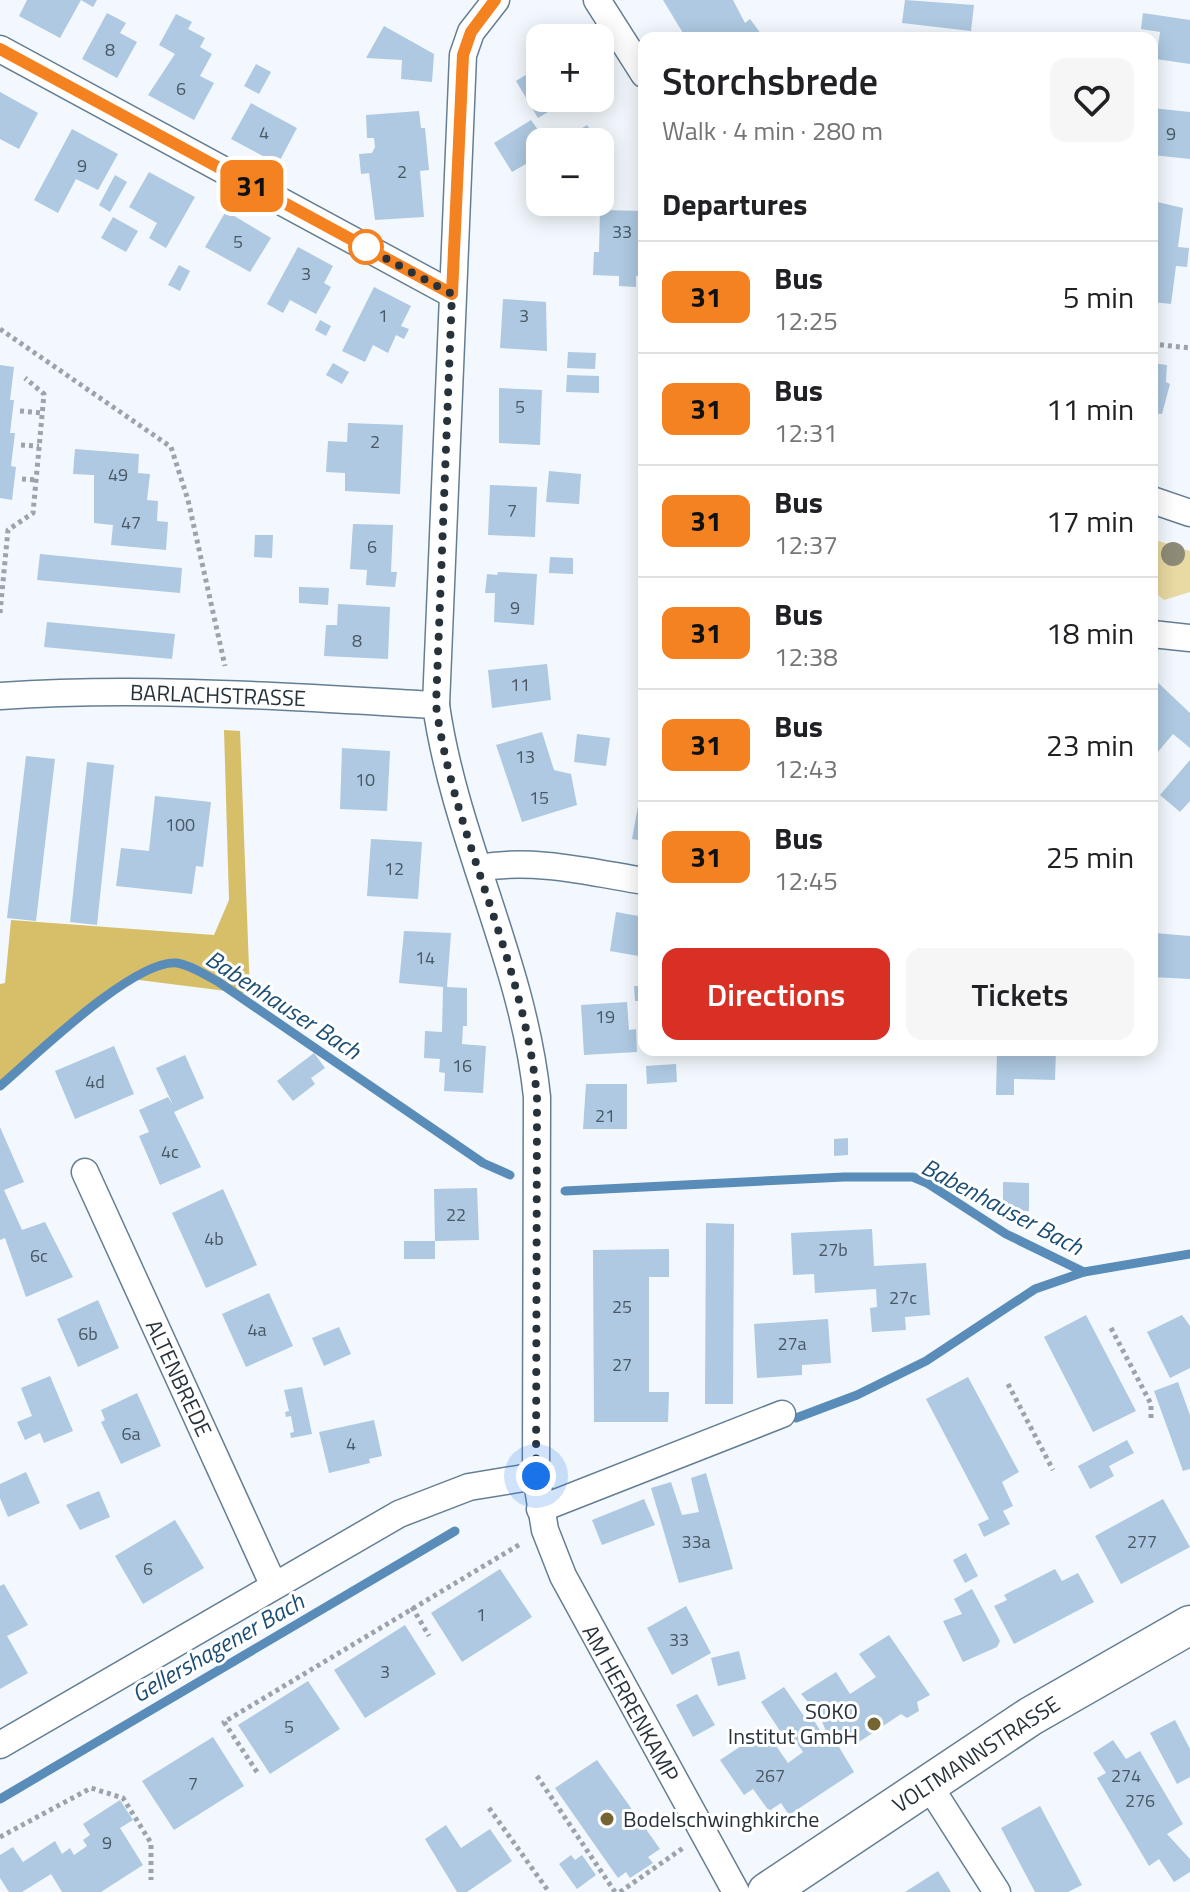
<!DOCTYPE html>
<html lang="en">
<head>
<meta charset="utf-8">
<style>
	:root { --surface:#fff; --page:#f6f6f6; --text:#202124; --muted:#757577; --line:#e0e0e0; --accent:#d93025 }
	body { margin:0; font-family:"Titillium Web",sans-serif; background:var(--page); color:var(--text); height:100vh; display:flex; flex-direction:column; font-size:30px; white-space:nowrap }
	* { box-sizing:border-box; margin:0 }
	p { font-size:26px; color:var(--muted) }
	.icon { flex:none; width:44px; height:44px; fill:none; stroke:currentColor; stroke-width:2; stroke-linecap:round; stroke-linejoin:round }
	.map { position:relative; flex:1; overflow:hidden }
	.sheet { position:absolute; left:638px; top:32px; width:520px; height:1024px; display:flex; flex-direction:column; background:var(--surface); border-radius:16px; box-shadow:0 4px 20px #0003 }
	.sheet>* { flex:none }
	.badge { padding:0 16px; border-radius:12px; font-size:28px; line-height:52px }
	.controls { position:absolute; left:526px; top:24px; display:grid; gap:16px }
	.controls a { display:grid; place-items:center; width:88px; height:88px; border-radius:16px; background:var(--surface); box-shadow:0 4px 20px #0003; font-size:40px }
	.you { position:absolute; width:40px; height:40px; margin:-20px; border:6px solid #fff; border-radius:50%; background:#1a73e8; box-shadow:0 0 0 12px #1a73e833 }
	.map>.badge { position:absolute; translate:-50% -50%; box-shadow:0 0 0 4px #fff }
	h2 { padding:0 24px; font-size:30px; line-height:72px }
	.round { display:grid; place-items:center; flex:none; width:84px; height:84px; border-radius:16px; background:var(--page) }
	.headline { display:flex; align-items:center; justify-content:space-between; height:136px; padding:0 24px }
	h1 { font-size:38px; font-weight:600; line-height:60px }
	.action { display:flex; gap:16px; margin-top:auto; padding:16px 24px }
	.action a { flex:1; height:92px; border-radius:16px; background:var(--accent); color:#fff; font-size:32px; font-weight:600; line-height:92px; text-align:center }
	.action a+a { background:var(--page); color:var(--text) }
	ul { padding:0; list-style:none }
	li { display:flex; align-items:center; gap:24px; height:112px; padding:0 24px; border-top:2px solid var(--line) }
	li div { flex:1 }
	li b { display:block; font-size:30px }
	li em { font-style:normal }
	li .badge { min-width:88px; font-weight:700; text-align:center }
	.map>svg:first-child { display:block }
	.green { fill:#e9d9a2 }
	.forest { fill:#d7be68 }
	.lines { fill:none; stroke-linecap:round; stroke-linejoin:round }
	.stream { stroke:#598cb8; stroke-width:9 }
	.building { fill:#aec9e1 }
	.street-casing { stroke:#657e94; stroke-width:29 }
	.secondary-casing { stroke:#657e94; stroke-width:41 }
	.path { stroke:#9ca4ab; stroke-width:5; stroke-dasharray:4 4; stroke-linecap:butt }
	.street { stroke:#fff; stroke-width:26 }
	.secondary { stroke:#fff; stroke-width:38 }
	.tree { fill:#8e8b78 }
	.line-casing { stroke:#fff; stroke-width:18 }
	.line { stroke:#f58220; stroke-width:12 }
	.walk { stroke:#27323b; stroke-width:8; stroke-dasharray:0 14.4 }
	.stop-dot { fill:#fff; stroke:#f58220; stroke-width:4 }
	.poi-dot { fill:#746533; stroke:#fff; stroke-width:3 }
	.labels { text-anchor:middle; stroke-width:6; stroke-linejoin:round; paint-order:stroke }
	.number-label { font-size:18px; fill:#495864 }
	.street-label { font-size:22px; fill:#27323b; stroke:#fff }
	.poi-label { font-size:22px; fill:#27323b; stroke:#fff; text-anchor:end }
	.water-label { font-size:24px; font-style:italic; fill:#1d4e75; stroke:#fff }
</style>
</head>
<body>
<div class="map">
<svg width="1190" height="1892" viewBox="0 0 1190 1892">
	<rect width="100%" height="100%" fill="#f2f8fd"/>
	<polygon class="green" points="1152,539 1190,551 1190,592 1164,600 1152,590"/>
	<polygon class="forest" points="224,730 240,731 250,994 131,979 0,1084 0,984 5,983 11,920 214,935 229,900"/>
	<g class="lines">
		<g class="stream">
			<path d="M0,1086C35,1056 134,959 177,963C191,965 205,975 217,981L483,1163L510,1175"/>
			<polyline points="565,1191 844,1177 913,1177 927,1183 1006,1234 1084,1272"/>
			<polyline points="796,1418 857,1395 926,1361 1035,1289 1084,1272 1190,1254"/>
			<polyline points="0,1799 455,1531"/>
		</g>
	</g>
	<g class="building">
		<polygon points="27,0 97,0 93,7 81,0 60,38 19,16"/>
		<polygon points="663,0 733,0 745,23 750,19 764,38 686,38"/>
		<polygon points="905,0 974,5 971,31 902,23"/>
		<polygon points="107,13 126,23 120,33 137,42 117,78 82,59"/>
		<polygon points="1143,13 1190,20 1190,64 1156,59 1160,32 1141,29"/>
		<polygon points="176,14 192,22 188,29 205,38 200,47 212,54 200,76 214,83 194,120 148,95 175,54 159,45"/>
		<polygon points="384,26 434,54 432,82 401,79 402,60 366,58"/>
		<polygon points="256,64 271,72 259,94 244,86"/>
		<polygon points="540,66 540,98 571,98 538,118 516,81"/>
		<polygon points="0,92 38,113 19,149 0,139"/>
		<polygon points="251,103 297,128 278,164 231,139"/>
		<polygon points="1152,108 1190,112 1190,159 1152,155"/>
		<polygon points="419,111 421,128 425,128 429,170 420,171 424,217 375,220 369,173 361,174 359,154 372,153 375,147 374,138 367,138 366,115"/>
		<polygon points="531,120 541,134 529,141 538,157 512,172 494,143"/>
		<polygon points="587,125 598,142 560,142"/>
		<polygon points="72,129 118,154 98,190 76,179 58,213 34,200"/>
		<polygon points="600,146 613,166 600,174"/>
		<polygon points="149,172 195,197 166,248 149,238 157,223 129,207"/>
		<polygon points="115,175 127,182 110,212 99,205"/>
		<polygon points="1153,201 1183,208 1178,247 1189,248 1187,267 1176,266 1171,304 1152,302"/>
		<polygon points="600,210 644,211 644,276 636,276 636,287 619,286 619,276 593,275 594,252 599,252"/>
		<polygon points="226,211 271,238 250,272 205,247"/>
		<polygon points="113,217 138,231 126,252 101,238"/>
		<polygon points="298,247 333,266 324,283 331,287 316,314 290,300 283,313 267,304"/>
		<polygon points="179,265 190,271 180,291 168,285"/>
		<polygon points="374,287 411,306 401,326 409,329 404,339 396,335 388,353 373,345 365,362 342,351"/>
		<polygon points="503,299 546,302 547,351 500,348"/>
		<polygon points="320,320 331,326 326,336 315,330"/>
		<polygon points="568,352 596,353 595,369 567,368"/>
		<polygon points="333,363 349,372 342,384 326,375"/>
		<polygon points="1152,363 1167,365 1166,382 1170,384 1162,414 1152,413"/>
		<polygon points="0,365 14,367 10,400 14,400 10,433 15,433 11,466 16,467 12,500 0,498"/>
		<polygon points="567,375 599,376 599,393 566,392"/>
		<polygon points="499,388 542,390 540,445 499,443"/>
		<polygon points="348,423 403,425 400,494 345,491 345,473 326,472 328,441 347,442"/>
		<polygon points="75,449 139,454 138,473 150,474 147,500 158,501 157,521 168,522 166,550 111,545 113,525 94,523 94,475 73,474"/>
		<polygon points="549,471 581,474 579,504 546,502"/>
		<polygon points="490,485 537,487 535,537 488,535"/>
		<polygon points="353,524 393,525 391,572 397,572 395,587 366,585 367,570 350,569"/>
		<polygon points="255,535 273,535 272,558 254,557"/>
		<polygon points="40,554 182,568 180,593 37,580"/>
		<polygon points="550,557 573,558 573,574 549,573"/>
		<polygon points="498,572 537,574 534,625 494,622 495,593 485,593 487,574 497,575"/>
		<polygon points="299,587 329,588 328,605 299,603"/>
		<polygon points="338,604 390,607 388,659 324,656 326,625 337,625"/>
		<polygon points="47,622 175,634 172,659 44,647"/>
		<polygon points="547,664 551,700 492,708 488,670"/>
		<polygon points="1152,677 1190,713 1190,748 1173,734 1152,759"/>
		<polygon points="542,732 554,770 571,774 577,805 522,822 496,745"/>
		<polygon points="577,734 610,738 606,766 574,762"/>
		<polygon points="342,748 390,751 387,811 340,809"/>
		<polygon points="26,756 55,759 36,921 7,918"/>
		<polygon points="1190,760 1190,801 1180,812 1160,795"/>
		<polygon points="87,762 114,765 97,925 70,922"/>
		<polygon points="640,795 644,795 644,841 632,839"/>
		<polygon points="155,796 211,802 203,867 196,866 192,894 116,886 121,848 149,851"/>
		<polygon points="371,839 422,842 418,899 367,896"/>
		<polygon points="616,912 644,917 644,957 610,951"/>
		<polygon points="404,931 451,933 447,987 467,988 467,1026 463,1026 462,1044 486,1046 483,1093 444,1091 445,1073 439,1072 440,1059 424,1058 425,1031 442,1032 443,987 399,983"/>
		<polygon points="1154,933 1190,936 1190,979 1152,977"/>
		<polygon points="634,986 644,986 644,1001 635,1001"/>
		<polygon points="627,1002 629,1030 636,1029 637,1052 584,1055 581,1005"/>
		<polygon points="114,1046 134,1094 75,1119 55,1071"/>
		<polygon points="997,1050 1056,1050 1055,1080 1014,1079 1014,1095 996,1095"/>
		<polygon points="314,1053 325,1068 311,1078 315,1084 293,1101 277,1081"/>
		<polygon points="185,1055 204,1098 174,1112 201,1167 160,1185 139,1136 149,1132 139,1110 168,1097 173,1105 156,1068"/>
		<polygon points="676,1064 677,1082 647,1084 646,1066"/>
		<polygon points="586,1084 627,1084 627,1129 583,1129"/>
		<polygon points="0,1127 24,1182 4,1190 22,1230 45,1222 73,1277 26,1297 5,1238 0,1240"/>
		<polygon points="848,1138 848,1155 834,1156 834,1139"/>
		<polygon points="1003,1182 1029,1183 1029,1211 1003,1210"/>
		<polygon points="477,1188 479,1240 435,1241 435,1259 404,1259 404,1241 435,1241 434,1189"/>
		<polygon points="223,1189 257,1265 206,1288 172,1213"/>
		<polygon points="706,1223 734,1224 733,1404 705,1404"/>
		<polygon points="872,1229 874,1266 926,1263 930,1315 905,1317 906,1330 872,1332 870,1308 877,1307 876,1289 815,1293 814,1274 793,1275 791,1233"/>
		<polygon points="669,1249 669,1277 649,1277 649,1392 669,1392 668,1422 594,1422 593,1250"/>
		<polygon points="269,1293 293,1346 246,1367 222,1314"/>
		<polygon points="98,1300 119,1348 78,1367 57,1319"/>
		<polygon points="1086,1315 1136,1411 1093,1432 1044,1337"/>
		<polygon points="1182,1315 1190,1326 1190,1368 1170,1378 1147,1332"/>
		<polygon points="828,1319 831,1363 802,1365 802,1375 757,1378 754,1324"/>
		<polygon points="339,1327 351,1354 324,1366 312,1338"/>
		<polygon points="50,1376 73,1431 44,1443 40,1433 25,1440 17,1422 32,1416 21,1388"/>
		<polygon points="968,1377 1019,1472 1002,1482 1013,1506 1003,1511 1010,1524 984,1537 978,1524 989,1519 926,1399"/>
		<polygon points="1178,1382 1190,1415 1190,1469 1183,1471 1154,1391"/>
		<polygon points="302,1387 312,1434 291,1438 290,1433 294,1432 291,1416 286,1417 285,1412 289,1411 284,1390"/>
		<polygon points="137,1393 161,1446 121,1464 101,1422 105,1420 101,1410"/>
		<polygon points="374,1420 382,1456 369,1459 370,1463 329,1473 319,1432"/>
		<polygon points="1127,1440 1134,1453 1109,1466 1114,1476 1090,1489 1078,1466"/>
		<polygon points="26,1472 40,1503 8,1517 0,1498 0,1484"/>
		<polygon points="706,1473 733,1569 679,1583 651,1488 671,1482 682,1515 699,1512 691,1478"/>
		<polygon points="99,1491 110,1517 80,1530 66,1505"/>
		<polygon points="644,1499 655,1525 602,1545 592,1520"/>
		<polygon points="1163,1499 1190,1547 1121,1584 1095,1536"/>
		<polygon points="175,1520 204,1568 143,1604 115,1556"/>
		<polygon points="966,1553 978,1576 965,1583 953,1560"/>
		<polygon points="500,1569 532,1617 462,1662 431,1613"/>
		<polygon points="1055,1569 1062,1581 1078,1573 1094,1602 1014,1644 994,1606 1007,1600 1004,1595"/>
		<polygon points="4,1584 28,1625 7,1636 28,1673 0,1689 0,1586"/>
		<polygon points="972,1589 1000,1641 997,1647 963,1662 943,1621 962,1614 954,1599"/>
		<polygon points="686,1606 711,1653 672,1675 647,1628"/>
		<polygon points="405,1625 436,1674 365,1718 334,1670"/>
		<polygon points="889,1635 930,1695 917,1702 919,1711 907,1718 901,1714 856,1744 853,1739 839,1747 854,1772 789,1815 781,1803 769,1811 753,1789 744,1795 720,1760 765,1730 788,1763 803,1752 790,1733 784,1737 761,1702 784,1687 808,1722 813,1719 823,1735 827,1733 819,1715 801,1694 836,1672 850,1694 876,1677 859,1654"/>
		<polygon points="739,1651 746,1679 718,1686 711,1658"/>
		<polygon points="308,1681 340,1729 270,1774 238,1725"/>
		<polygon points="697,1694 715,1725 693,1737 676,1705"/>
		<polygon points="1175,1720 1190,1749 1190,1777 1177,1784 1150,1733"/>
		<polygon points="213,1737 244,1786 174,1830 142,1781"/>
		<polygon points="1113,1740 1126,1759 1140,1751 1183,1824 1167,1834 1190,1859 1190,1872 1174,1882 1159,1859 1149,1866 1097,1778 1106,1773 1093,1753"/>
		<polygon points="597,1760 660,1849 648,1857 653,1863 630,1878 626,1872 618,1878 555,1788"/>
		<polygon points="120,1800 133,1820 120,1828 143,1865 101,1892 62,1892 51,1874 22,1892 9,1892 0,1878 0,1855 13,1847 23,1862 55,1841 62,1854 70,1848 74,1855 87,1846 83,1840 90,1835 83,1824"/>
		<polygon points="1040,1806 1082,1885 1068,1892 1035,1892 1001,1828"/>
		<polygon points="446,1825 461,1848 490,1829 512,1861 467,1892 457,1892 425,1839"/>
		<polygon points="571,1855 575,1860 582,1855 596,1875 577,1889 559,1864"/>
		<polygon points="938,1871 951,1892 905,1892"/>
	</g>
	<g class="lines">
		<defs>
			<g id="street">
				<path d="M496,0L471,32L463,55L436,705C455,839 523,961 537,1097L536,1476L545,1530L563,1576L736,1892"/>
				<polyline points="597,0 644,74"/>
				<polyline points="0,49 452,294"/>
				<polyline points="1152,500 1190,513"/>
				<polyline points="1152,634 1190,638"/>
				<path d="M0,696C145,686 291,697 436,705"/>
				<path d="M478,868C534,858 589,872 644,881"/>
				<polyline points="85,1172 273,1584"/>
				<polyline points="540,1509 782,1414"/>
				<polyline points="0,1745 399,1514 469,1487 536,1476"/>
				<polyline points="928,1784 997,1892"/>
			</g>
			<polyline id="secondary" points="767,1892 1031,1716 1190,1625"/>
		</defs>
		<use href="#street" class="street-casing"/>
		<use href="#secondary" class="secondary-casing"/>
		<g class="path">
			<polyline points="0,329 171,447 188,500 225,666"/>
			<polyline points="1152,344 1190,348"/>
			<polyline points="20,411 42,413"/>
			<polyline points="21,445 39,446"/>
			<polyline points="22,479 36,480"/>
			<polyline points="0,613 8,530 33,513 44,394 25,378"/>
			<polyline points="1111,1328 1151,1404 1151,1419"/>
			<polyline points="1008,1384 1053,1470"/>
			<polyline points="412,1607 429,1636"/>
			<polyline points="257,1772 224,1722 522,1543"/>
			<polyline points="537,1776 615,1892"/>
			<polyline points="489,1808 549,1892"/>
			<polyline points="0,1837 91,1788 123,1798 151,1843 151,1880"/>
			<polyline points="620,1892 683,1848"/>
		</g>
		<use href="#street" class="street"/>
		<use href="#secondary" class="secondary"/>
	</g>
	<circle class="tree" cx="1173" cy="554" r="12"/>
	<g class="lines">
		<defs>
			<polyline id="line" points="0,49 452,294 463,55 471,32 495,0"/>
		</defs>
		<use href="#line" class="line-casing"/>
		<use href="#line" class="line"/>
		<path class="walk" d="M366,247L357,243L452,294L436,705C454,839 524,961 537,1097L536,1476"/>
	</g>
	<circle class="stop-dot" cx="366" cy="247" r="16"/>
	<g class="poi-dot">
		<circle cx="874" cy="1724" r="8"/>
		<circle cx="607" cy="1819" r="8"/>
	</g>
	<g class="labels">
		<g class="number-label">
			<text x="110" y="56">8</text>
			<text x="181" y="95">6</text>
			<text x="264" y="139">4</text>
			<text x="1171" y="140">9</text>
			<text x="82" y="172">9</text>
			<text x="402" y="178">2</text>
			<text x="622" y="238">33</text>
			<text x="238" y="248">5</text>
			<text x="306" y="280">3</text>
			<text x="383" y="322">1</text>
			<text x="524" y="322">3</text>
			<text x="520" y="413">5</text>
			<text x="375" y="448">2</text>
			<text x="118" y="481">49</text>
			<text x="512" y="517">7</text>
			<text x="131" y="529">47</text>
			<text x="372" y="553">6</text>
			<text x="515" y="614">9</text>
			<text x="357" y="647">8</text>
			<text x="520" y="691">11</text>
			<text x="525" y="763">13</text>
			<text x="365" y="786">10</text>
			<text x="539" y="804">15</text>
			<text x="180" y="831">100</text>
			<text x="394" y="875">12</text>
			<text x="425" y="964">14</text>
			<text x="605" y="1023">19</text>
			<text x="462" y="1072">16</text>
			<text x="95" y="1088">4d</text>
			<text x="605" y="1122">21</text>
			<text x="170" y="1158">4c</text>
			<text x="456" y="1221">22</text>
			<text x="214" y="1245">4b</text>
			<text x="833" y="1256">27b</text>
			<text x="39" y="1262">6c</text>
			<text x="903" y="1304">27c</text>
			<text x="622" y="1313">25</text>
			<text x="257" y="1336">4a</text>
			<text x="88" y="1340">6b</text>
			<text x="792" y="1350">27a</text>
			<text x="622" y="1371">27</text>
			<text x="131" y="1440">6a</text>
			<text x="351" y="1450">4</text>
			<text x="696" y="1548">33a</text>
			<text x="1142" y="1548">277</text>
			<text x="148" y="1575">6</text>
			<text x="481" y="1621">1</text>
			<text x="679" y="1646">33</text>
			<text x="385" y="1678">3</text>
			<text x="289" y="1733">5</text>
			<text x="770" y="1782">267</text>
			<text x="1126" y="1782">274</text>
			<text x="193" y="1790">7</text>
			<text x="1140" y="1807">276</text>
			<text x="107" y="1849">9</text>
		</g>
		<g class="street-label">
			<text transform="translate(218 695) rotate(2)" y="8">BARLACHSTRASSE</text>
			<text transform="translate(179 1378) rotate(65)" y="8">ALTENBREDE</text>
			<text transform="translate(631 1703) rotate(61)" y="8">AM HERRENKAMP</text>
			<text transform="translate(976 1754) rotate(-33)" y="8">VOLTMANNSTRASSE</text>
		</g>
		<g class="poi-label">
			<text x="858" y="1719">SOKO<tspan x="858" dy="25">Institut GmbH</tspan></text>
			<text x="623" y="1827" text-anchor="start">Bodelschwinghkirche</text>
		</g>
		<g class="water-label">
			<text transform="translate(283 1005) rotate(33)" y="8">Babenhauser Bach</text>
			<text transform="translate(1002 1207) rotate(28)" y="8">Babenhauser Bach</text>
			<text transform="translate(218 1648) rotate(-30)" y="8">Gellershagener Bach</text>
		</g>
	</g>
</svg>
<div class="controls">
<a>+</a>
<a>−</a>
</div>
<div class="you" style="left:536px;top:1476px"></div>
<b class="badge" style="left:252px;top:186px;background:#f58220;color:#111">31</b>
<section class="sheet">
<div class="headline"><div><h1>Storchsbrede</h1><p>Walk · 4 min · 280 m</p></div><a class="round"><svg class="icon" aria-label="heart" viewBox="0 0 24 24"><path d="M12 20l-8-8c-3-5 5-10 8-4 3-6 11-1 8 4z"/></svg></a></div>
<h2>Departures</h2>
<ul>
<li><span class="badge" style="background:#f58220;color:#111">31</span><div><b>Bus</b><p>12:25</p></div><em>5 min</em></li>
<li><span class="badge" style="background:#f58220;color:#111">31</span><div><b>Bus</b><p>12:31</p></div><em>11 min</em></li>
<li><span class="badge" style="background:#f58220;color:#111">31</span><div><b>Bus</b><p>12:37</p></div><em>17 min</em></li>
<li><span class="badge" style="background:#f58220;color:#111">31</span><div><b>Bus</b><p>12:38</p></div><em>18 min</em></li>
<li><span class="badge" style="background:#f58220;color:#111">31</span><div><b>Bus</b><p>12:43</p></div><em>23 min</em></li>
<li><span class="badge" style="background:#f58220;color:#111">31</span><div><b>Bus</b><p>12:45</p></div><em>25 min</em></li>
</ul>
<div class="action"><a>Directions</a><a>Tickets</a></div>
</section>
</div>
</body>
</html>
